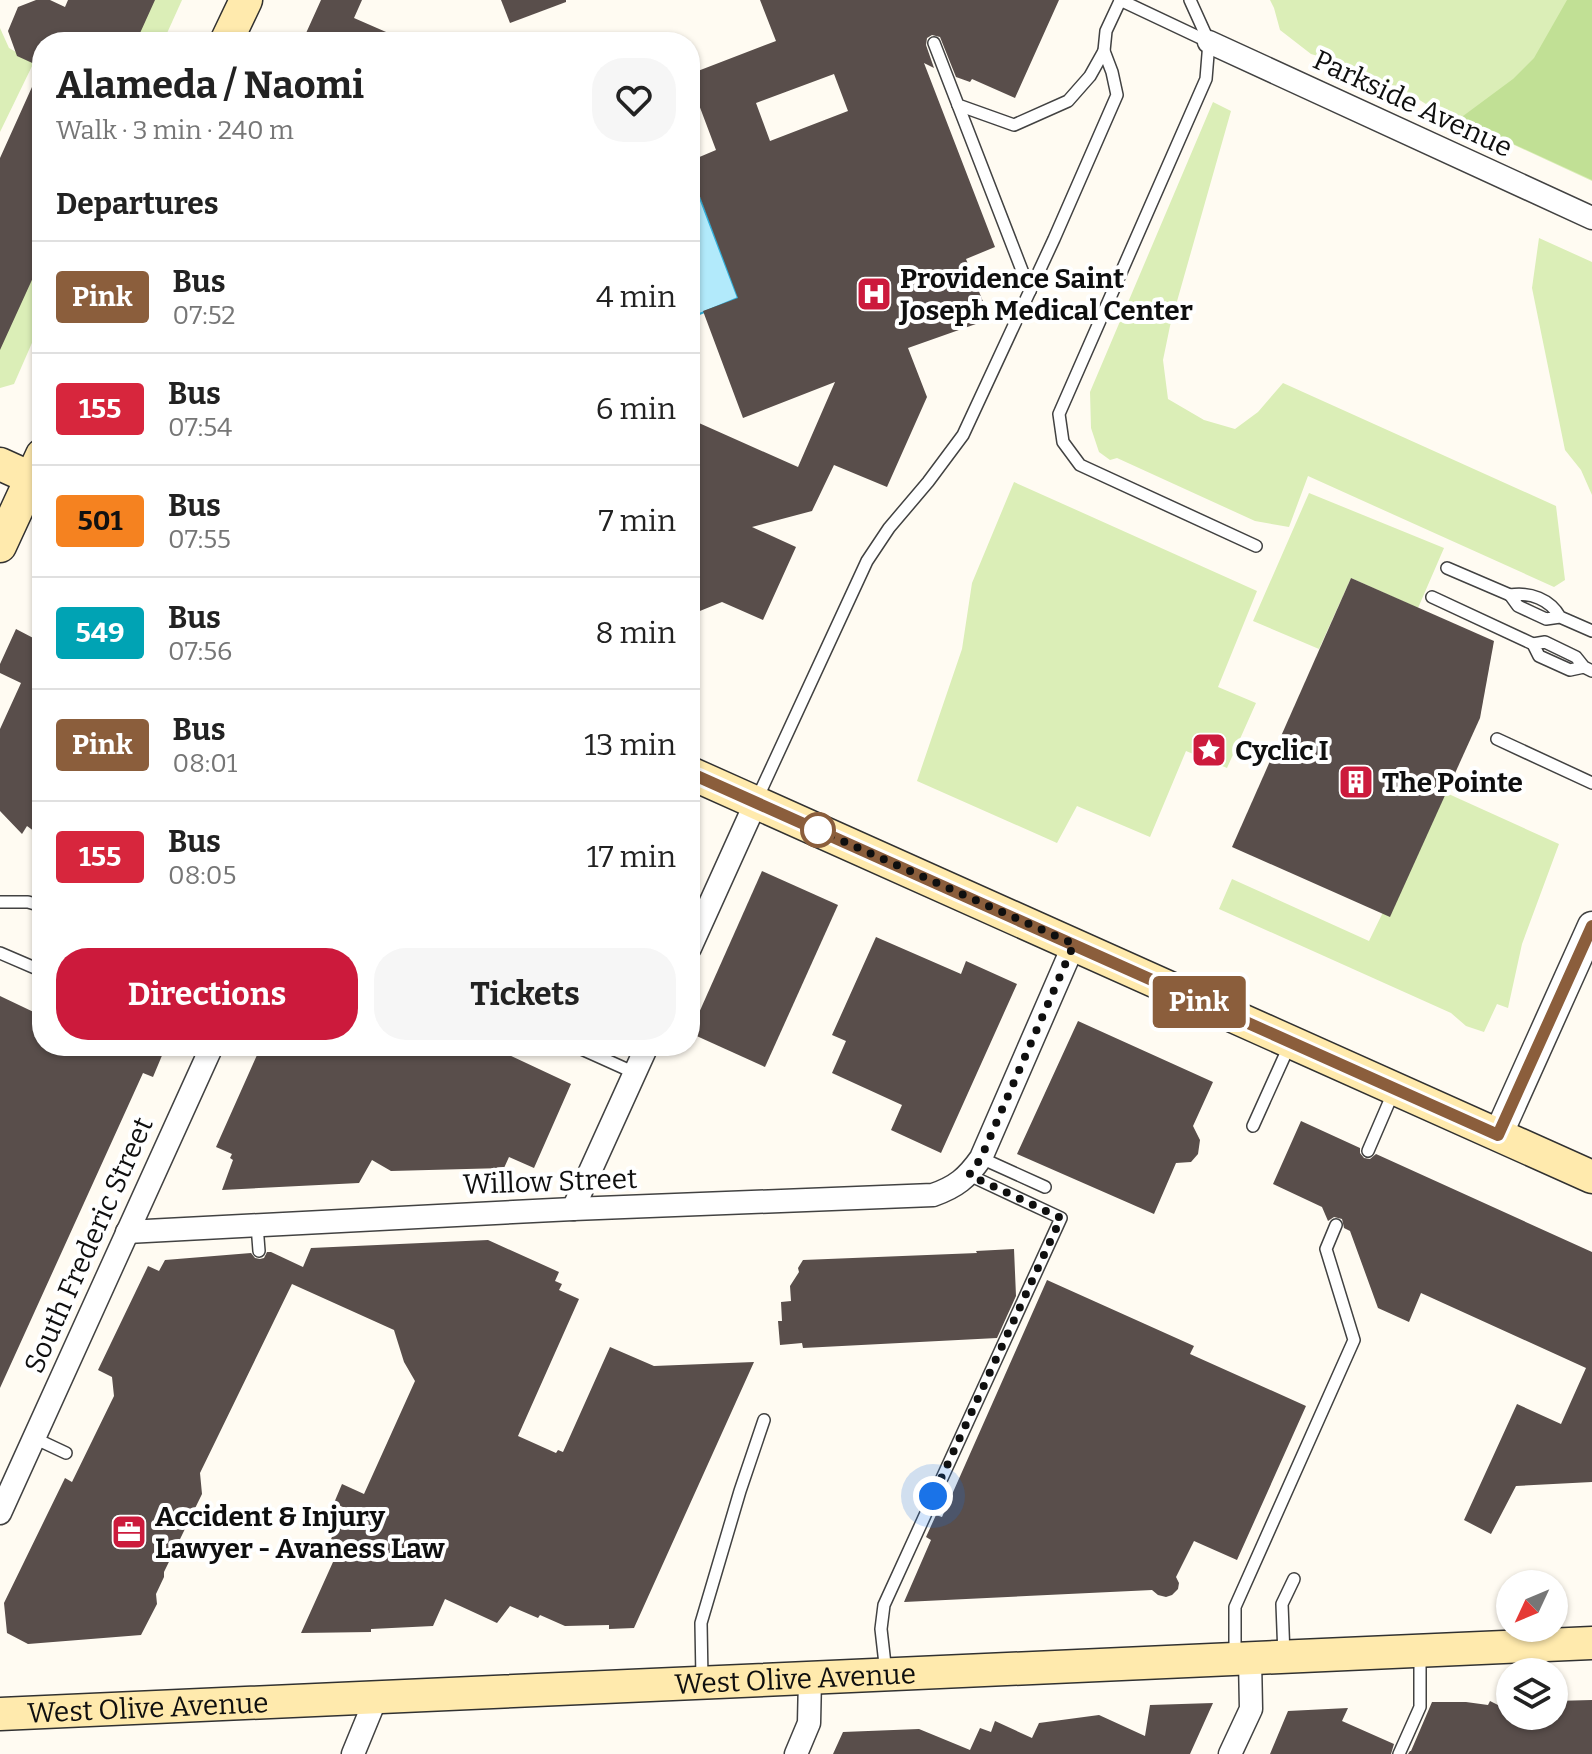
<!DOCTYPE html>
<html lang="en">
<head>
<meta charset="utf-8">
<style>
	:root { --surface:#fff; --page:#f6f6f6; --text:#222; --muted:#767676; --line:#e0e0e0; --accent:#cc1a3c }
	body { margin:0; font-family:Bitter,serif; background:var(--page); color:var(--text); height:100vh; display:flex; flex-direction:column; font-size:30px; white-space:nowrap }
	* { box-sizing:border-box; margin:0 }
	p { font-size:26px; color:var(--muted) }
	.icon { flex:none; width:44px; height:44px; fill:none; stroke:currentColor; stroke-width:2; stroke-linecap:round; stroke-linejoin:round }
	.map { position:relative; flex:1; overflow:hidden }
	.sheet { position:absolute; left:32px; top:32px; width:668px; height:1024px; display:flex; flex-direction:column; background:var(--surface); border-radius:32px; box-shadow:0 2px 6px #0004 }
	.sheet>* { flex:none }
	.badge { padding:0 16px; border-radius:6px; font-size:28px; line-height:52px }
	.needle { width:52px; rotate:226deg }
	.controls { position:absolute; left:1496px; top:1570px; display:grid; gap:16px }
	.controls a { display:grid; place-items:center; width:72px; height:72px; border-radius:50%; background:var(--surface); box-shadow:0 2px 6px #0004; font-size:40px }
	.you { position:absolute; width:40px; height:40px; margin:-20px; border:6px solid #fff; border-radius:50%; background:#1a73e8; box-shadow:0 0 0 12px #1a73e833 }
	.map>.badge { position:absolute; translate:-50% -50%; box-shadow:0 0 0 4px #fff }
	h2 { padding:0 24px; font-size:30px; line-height:72px }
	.round { display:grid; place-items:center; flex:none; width:84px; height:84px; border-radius:32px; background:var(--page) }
	.overview { display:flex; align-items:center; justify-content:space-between; height:136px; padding:0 24px }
	h1 { font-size:38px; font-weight:700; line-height:60px }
	.action { display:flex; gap:16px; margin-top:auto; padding:16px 24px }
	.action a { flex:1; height:92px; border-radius:32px; background:var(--accent); color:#fff; font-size:32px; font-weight:700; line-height:92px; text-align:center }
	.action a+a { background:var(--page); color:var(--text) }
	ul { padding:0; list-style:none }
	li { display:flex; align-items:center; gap:24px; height:112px; padding:0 24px; border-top:2px solid var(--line) }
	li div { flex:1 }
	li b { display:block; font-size:30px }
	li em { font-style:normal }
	li .badge { min-width:88px; font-weight:700; text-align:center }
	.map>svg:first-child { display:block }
	.green { fill:#dbeeb7 }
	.forest { fill:#c1e095 }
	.water { fill:#b2eafb; stroke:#32aed9; stroke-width:2 }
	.building { fill:#594e4b; fill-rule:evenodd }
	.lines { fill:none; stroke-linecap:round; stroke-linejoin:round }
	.service-casing { stroke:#424242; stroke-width:14 }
	.minor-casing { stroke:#424242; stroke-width:25 }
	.tertiary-casing { stroke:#424242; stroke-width:31 }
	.secondary-casing { stroke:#313131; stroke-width:35 }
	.service { stroke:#fff; stroke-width:11 }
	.minor { stroke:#fff; stroke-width:22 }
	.tertiary { stroke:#fff; stroke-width:28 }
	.secondary { stroke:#ffeaad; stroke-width:32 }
	.line-casing { stroke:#fff; stroke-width:18 }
	.line { stroke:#8b5e3c; stroke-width:12 }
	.walk { stroke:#0f0f0f; stroke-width:8; stroke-dasharray:0 14.4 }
	.stop-dot { fill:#fff; stroke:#8b5e3c; stroke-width:4 }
	.labels { text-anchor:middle; stroke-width:8; stroke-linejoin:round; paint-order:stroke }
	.street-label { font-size:28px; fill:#0f0f0f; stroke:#fff }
	.poi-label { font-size:28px; font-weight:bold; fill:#0f0f0f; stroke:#fff; text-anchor:start }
</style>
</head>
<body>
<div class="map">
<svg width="1592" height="1754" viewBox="0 0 1592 1754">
	<rect width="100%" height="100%" fill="#fffbf2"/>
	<g class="green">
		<polygon points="149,0 182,0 163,42 130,42"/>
		<polygon points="1270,0 1592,0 1592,181 1426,104 1400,88 1372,78 1352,66 1311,54 1280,30 1274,8"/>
		<polygon points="0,28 9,48 34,62 0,132"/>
		<polygon points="1213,102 1231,111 1170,326 1163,360 1168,399 1204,420 1235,429 1258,412 1283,383 1556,506 1565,580 1554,587 1308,476 1289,527 1255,521 1117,458 1110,460 1099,452 1091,428 1090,392"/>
		<polygon points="1539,238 1592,262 1592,495 1581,470 1565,450 1532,288"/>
		<polygon points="42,241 42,320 14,384 0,388 0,335"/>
		<polygon points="1014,482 1257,591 1218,687 1256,703 1227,768 1186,751 1150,837 1077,806 1057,843 917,781 962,649 972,583"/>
		<polygon points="1309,493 1444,548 1418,608 1351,578 1319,649 1253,621"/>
		<polygon points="1442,791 1559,844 1522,944 1508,1008 1497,1004 1484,1032 1466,1026 1451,1013 1219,909 1232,879 1369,941"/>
	</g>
	<polygon class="forest" points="1567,0 1592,0 1592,180 1459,119 1513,79 1534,58"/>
	<polygon class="water" points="690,172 738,298 690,318"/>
	<g class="building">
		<polygon points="36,0 50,0 65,7 68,0 155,0 136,42 42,42 42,274 36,271 0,350 0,158 41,67 17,56 8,31 18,7"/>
		<polygon points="321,0 362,0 354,18 409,42 302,42"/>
		<polygon points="501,0 566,0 566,2 510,23"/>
		<path d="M760,0H1059L1015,98L972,79L970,82L956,77L940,37L932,35L927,38L926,45L934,68L924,63L995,247L966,259L990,319L908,348L927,397L887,487L834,465L812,511L752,527L796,547L763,620L722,602L690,615V419L798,467L835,382L743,418L703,311L738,298L690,170V161L716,150L690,81V74L776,41ZM834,74L848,111L770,141L756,103Z"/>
		<polygon points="1351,578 1494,641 1480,718 1390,917 1232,847"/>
		<polygon points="16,629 39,641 42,635 42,837 27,826 22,834 0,811 0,729 21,683 0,673 0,664"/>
		<polygon points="762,871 838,905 765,1067 690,1033"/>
		<polygon points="876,937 961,974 966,961 1017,984 941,1153 891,1130 902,1105 832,1073 846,1041 832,1035"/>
		<polygon points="0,996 42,1016 42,1046 166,1046 153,1077 143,1073 0,1388"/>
		<polygon points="1078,1021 1213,1082 1193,1126 1200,1140 1198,1154 1191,1162 1176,1163 1154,1214 1017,1154"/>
		<polygon points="261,1046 490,1046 571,1084 534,1168 509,1157 504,1168 391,1171 372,1160 359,1183 222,1190 233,1160 230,1158 232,1154 216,1147"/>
		<polygon points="1301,1121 1360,1148 1360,1153 1364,1158 1370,1159 1376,1154 1592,1252 1592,1482 1516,1486 1491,1534 1464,1520 1517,1404 1561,1424 1586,1368 1421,1293 1409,1322 1378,1308 1350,1231 1344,1228 1342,1219 1334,1217 1328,1221 1322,1207 1273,1184"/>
		<polygon points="488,1240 559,1272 555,1281 562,1284 559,1290 579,1299 518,1436 556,1453 558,1450 563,1452 610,1347 654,1366 754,1362 634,1628 609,1629 609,1625 565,1626 540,1615 538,1618 510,1606 497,1623 445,1599 433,1626 371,1629 371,1632 301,1633 333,1562 323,1557 345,1508 334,1503 342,1484 364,1494 415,1381 404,1362 394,1330 292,1284 200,1473 202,1494 164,1572 164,1577 156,1594 157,1604 141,1635 28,1644 7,1633 4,1603 65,1478 72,1482 114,1396 112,1377 98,1370 148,1266 159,1271 165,1260 251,1253 255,1258 260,1259 264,1258 267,1252 271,1252 303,1267 311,1248"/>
		<polygon points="1014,1249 1016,1296 997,1338 803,1348 802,1343 780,1345 778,1321 782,1321 781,1302 791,1301 790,1286 799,1272 798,1268 803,1260 977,1253 976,1251"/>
		<polygon points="1047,1280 1194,1346 1190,1354 1306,1406 1237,1560 1194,1541 1176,1577 1179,1583 1178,1589 1172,1595 1166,1597 1158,1595 1152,1590 904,1602 931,1540 926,1537 936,1515 942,1517"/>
		<polygon points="1592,1700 1592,1754 1408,1754 1410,1751 1411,1751 1432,1702 1466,1702 1488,1705 1490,1701 1510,1711 1510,1716 1554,1716 1554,1701"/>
		<polygon points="1213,1703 1190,1754 833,1754 843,1732 919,1729 970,1750 980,1728 991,1732 995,1721 1032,1738 1039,1723 1099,1715 1145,1736 1150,1705"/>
		<polygon points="1348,1708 1342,1721 1394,1744 1391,1754 1270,1754 1288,1711"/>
	</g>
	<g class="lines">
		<defs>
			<g id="service">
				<polyline points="1120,0 1209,42"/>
				<polyline points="1190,0 1209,42 1206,79 1059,414 1063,442 1080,465 1256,546"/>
				<polyline points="934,43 958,105 1014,125 1068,101 1090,76 1104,51"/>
				<polyline points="958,105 1030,291"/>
				<polyline points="1447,568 1510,595"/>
				<polyline points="1432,597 1533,644"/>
				<path d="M1560,617C1550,599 1530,592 1510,595L1518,606L1533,613L1546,619L1560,617L1592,631"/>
				<polyline points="1584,667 1570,670 1539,656 1533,644 1545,642 1576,657 1584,667 1592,671"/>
				<polyline points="1497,739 1592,783"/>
				<polyline points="756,801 867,561 889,528 928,482 963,435 1054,239 1117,95 1112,72 1104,51 1106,31 1120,1"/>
				<polyline points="0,902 28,902 42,906"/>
				<polyline points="0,953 42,971"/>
				<polyline points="575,1046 635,1073"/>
				<polyline points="1253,1126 1290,1044"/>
				<polyline points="1368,1151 1393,1093"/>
				<polyline points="981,1158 1045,1187"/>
				<polyline points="257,1225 259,1251"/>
				<polyline points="34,1438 66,1453"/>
				<polyline points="1235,1656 1235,1607 1354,1340 1326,1249 1336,1225"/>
				<polyline points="1284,1656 1282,1604 1294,1579"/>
				<polyline points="886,1673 881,1629 884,1605 1061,1218 969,1175"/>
				<polyline points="702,1679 701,1623 740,1491 764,1420"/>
				<polyline points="1399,1754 1420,1707 1420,1655"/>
			</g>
			<g id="minor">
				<polyline points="1209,42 1592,218"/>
				<polyline points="690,948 756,802"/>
				<polyline points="573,1209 647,1046"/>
				<path d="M127,1232L573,1209L933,1195C956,1187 967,1178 981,1158L1074,944"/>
				<polyline points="0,1513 212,1046"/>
				<polyline points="353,1754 376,1698"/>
				<polyline points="796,1754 809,1723 810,1678"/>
				<polyline points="1230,1754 1251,1709 1250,1659"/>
			</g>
			<polyline id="tertiary" points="1498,1135 1592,926"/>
			<g id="secondary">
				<polyline points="226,42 246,0"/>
				<polyline points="0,464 42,483"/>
				<polyline points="0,546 42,455"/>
				<polyline points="690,773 1592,1177"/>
				<path id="s1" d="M0,1714L1592,1643"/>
			</g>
		</defs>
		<use href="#service" class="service-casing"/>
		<use href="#minor" class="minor-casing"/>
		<use href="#tertiary" class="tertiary-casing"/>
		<use href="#secondary" class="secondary-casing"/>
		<use href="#service" class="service"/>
		<use href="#minor" class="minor"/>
		<use href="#tertiary" class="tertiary"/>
		<use href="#secondary" class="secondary"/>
	</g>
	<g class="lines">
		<defs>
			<polyline id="line" points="690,773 1498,1135 1592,926"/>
		</defs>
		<use href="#line" class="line-casing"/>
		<use href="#line" class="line"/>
		<polyline class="walk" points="818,830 1074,944 981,1158 969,1175 1061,1218 933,1496"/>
	</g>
	<defs>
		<symbol id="hospital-square" viewBox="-11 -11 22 22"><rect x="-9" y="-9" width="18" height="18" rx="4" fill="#cc1a3c" stroke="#fff"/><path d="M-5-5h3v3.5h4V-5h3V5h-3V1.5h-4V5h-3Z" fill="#fff"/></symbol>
		<symbol id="sight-square" viewBox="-11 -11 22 22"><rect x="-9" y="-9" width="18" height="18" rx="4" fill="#cc1a3c" stroke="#fff"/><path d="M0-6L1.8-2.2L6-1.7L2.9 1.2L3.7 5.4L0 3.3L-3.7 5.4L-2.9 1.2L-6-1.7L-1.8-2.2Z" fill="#fff"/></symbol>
		<symbol id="building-square" viewBox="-11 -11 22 22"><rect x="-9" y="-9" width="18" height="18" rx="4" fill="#cc1a3c" stroke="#fff"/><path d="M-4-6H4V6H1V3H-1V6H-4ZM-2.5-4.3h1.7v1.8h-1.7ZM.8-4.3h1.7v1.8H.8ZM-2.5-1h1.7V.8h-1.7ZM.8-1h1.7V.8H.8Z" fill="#fff"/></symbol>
		<symbol id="office-square" viewBox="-11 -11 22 22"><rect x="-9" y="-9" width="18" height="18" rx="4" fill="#cc1a3c" stroke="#fff"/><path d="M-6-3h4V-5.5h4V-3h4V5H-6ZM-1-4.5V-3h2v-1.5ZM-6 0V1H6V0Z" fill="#fff"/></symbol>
	</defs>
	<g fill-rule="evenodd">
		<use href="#hospital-square" x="854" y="274" width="40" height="40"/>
		<use href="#sight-square" x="1189" y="730" width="40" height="40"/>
		<use href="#building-square" x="1336" y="762" width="40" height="40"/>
		<use href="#office-square" x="109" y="1512" width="40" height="40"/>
	</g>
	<circle class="stop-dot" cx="818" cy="830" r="16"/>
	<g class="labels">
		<g class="street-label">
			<text transform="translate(1413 103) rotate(25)" y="10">Parkside Avenue</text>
			<text transform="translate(550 1181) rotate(-2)" y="10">Willow Street</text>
			<text transform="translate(88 1245) rotate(-66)" y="10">South Frederic Street</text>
			<text dy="10" stroke="none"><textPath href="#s1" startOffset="796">West Olive Avenue</textPath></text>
			<text dy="10" stroke="none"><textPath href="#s1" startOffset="148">West Olive Avenue</textPath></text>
		</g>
		<g class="poi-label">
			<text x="900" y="288">Providence Saint<tspan x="900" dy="32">Joseph Medical Center</tspan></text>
			<text x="1235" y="760">Cyclic I</text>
			<text x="1382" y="792">The Pointe</text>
			<text x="155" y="1526">Accident &amp; Injury<tspan x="155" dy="32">Lawyer - Avaness Law</tspan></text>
		</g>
	</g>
</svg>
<div class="controls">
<a><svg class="needle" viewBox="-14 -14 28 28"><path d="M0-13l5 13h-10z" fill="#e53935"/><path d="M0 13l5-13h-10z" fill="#767676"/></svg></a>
<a><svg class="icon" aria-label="layers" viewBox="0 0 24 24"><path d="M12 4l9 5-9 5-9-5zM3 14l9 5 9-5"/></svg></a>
</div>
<div class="you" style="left:933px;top:1496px"></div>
<b class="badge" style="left:1199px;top:1002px;background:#8b5e3c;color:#fff">Pink</b>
<section class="sheet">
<div class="overview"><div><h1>Alameda / Naomi</h1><p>Walk · 3 min · 240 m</p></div><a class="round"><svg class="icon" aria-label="heart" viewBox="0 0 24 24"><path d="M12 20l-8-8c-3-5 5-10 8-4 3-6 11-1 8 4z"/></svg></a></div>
<h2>Departures</h2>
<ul>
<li><span class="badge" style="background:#8b5e3c;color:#fff">Pink</span><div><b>Bus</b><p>07:52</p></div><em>4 min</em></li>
<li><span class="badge" style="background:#d7263d;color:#fff">155</span><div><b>Bus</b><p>07:54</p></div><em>6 min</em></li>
<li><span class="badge" style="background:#f58220;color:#111">501</span><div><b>Bus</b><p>07:55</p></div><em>7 min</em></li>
<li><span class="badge" style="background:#00a3b4;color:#fff">549</span><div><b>Bus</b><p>07:56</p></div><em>8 min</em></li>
<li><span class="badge" style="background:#8b5e3c;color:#fff">Pink</span><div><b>Bus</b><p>08:01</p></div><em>13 min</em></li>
<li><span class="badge" style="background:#d7263d;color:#fff">155</span><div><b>Bus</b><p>08:05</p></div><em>17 min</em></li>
</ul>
<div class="action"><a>Directions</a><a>Tickets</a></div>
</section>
</div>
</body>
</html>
